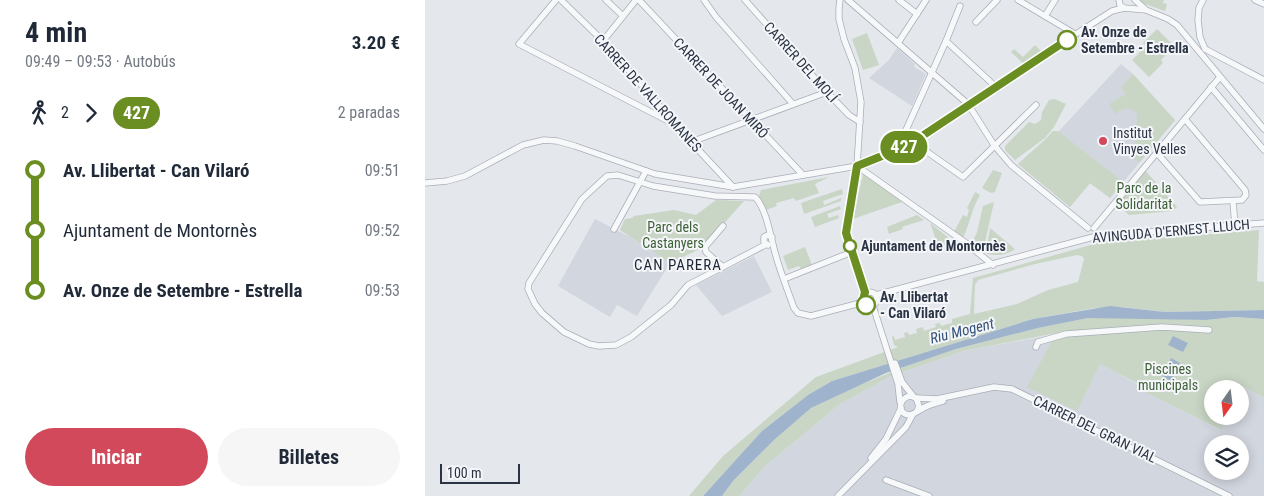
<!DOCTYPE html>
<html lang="es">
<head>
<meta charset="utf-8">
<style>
	:root { --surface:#fff; --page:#f6f6f7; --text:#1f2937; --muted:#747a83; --accent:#d1495b }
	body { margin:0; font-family:"Roboto Condensed",sans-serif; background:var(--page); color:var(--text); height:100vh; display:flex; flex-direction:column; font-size:19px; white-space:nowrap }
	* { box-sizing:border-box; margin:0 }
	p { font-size:16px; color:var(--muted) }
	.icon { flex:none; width:28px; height:28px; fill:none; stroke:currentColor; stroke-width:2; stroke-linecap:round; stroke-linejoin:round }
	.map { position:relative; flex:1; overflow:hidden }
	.side { display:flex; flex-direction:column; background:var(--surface); width:425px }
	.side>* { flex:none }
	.badge { padding:0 10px; border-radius:16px; font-size:18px; line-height:32px }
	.needle { width:32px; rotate:194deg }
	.buttons { position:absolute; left:779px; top:380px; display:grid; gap:10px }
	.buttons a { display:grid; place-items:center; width:45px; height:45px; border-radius:50%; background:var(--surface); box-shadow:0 2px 12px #0003; font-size:25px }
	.scale { position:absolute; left:15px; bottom:12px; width:80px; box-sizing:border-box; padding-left:5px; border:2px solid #2b3445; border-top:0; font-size:14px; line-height:18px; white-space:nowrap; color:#2b3445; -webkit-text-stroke:4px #f4f6f9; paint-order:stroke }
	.map>.badge { position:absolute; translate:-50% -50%; box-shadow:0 0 0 2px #fff }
	.legs { display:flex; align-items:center; gap:8px; height:55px; padding:0 25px; font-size:16px }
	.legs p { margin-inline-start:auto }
	.headline { display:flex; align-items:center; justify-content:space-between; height:85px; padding:0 25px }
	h1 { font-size:28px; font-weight:700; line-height:38px }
	.button { display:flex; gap:10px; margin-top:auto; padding:10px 25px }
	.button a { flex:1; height:58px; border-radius:30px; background:var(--accent); color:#fff; font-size:20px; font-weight:700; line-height:58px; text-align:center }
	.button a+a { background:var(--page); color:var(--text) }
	ul { padding:0 25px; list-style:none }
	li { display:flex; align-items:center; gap:18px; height:60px; font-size:19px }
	li i { display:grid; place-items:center; width:8px; height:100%; margin:0 6px; background:currentColor }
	li i::after { content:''; width:12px; height:12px; margin:-6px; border:4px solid; border-radius:50%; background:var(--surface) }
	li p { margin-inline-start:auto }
	li:first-child i { background:linear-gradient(#0000 50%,currentColor 0) }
	li:last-child i { background:linear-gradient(currentColor 50%,#0000 0) }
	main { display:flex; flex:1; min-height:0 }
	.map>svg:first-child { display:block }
	.built { fill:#d2d6de; fill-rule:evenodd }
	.green { fill:#c9d6c5; fill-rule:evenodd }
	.water { fill:#9fb4cc }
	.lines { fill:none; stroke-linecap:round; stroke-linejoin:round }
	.minor-casing { stroke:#a9aeb7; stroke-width:7 }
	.minor { stroke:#f7f8fa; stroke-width:5.5 }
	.line-1-casing { stroke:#fff; stroke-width:11 }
	.line-1 { stroke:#6b8e23; stroke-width:8 }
	.stop-1-dot { fill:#fff; stroke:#6b8e23; stroke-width:2.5 }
	.poi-dot { fill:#d1495b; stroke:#f4f6f9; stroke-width:2 }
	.labels { text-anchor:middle; stroke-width:4; stroke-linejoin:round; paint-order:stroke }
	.stop-label { font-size:14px; font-weight:bold; fill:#2b3445; stroke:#f4f6f9; text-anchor:start }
	.street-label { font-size:14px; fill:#2b3445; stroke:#f4f6f9 }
	.poi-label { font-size:14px; fill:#2b3445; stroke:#f4f6f9; text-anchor:start }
	.park-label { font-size:14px; fill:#3f6138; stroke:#f4f6f9 }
	.neighbourhood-label { font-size:15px; letter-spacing:1px; fill:#1d2536; stroke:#f4f6f9 }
	.water-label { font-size:15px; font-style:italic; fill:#34527a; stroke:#f4f6f9 }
</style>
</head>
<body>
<main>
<section class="side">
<div class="headline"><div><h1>4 min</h1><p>09:49 – 09:53 · Autobús</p></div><b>3.20 €</b></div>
<div class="legs"><svg class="icon" aria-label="walk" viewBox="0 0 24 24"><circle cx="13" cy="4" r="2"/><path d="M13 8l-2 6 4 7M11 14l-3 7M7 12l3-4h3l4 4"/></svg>2<svg class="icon" aria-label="forward" viewBox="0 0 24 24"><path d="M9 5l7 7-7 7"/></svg><b class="badge" style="background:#6b8e23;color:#fff">427</b><p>2 paradas</p></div>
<ul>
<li><i style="color:#6b8e23"></i><b>Av. Llibertat - Can Vilaró</b><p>09:51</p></li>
<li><i style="color:#6b8e23"></i><span>Ajuntament de Montornès</span><p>09:52</p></li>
<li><i style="color:#6b8e23"></i><b>Av. Onze de Setembre - Estrella</b><p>09:53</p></li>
</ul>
<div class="button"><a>Iniciar</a><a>Billetes</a></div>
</section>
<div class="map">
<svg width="839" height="496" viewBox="0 0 839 496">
	<rect width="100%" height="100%" fill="#e4e7ec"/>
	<g class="built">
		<polygon points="472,48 490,64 489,67 501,74 487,106 444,78 464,60"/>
		<polygon points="696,64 708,74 706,76 750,120 685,198 665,183 645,207 599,169"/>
		<polygon points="170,219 205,237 245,263 212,316 192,305 185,317 133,286"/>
		<polygon points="329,256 347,292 297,316 271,285"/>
		<path d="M643,332L651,411L675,364L713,384L711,388L795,430L802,416H815V389L816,386L839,398V496H314L340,466L415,404L464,377L538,351ZM788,444H815V471H788Z"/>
	</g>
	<g class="green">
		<polygon points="715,0 739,0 738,3 742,4 740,11 717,3"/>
		<polygon points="732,29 749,46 736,60 738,63 724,77 707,60 721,46 718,43"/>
		<polygon points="442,33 454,65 438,70 427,39"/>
		<polygon points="610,45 619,54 600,65 586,52 589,49 598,57"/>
		<path d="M708,74L750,120L715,162L700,155V151L708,148C714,140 710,138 707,130L712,123V114C706,106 697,108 690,114L684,104L701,94L696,88Z"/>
		<polygon points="630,99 641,104 629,127 620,138 590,160 580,150 580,146 604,122 610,124 616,120 617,112 624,100"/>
		<path d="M628,131H633L698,182L685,198L665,183L645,207L593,164C605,152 618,143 628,131Z"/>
		<polygon points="568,170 577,173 570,192 566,193 557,188"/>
		<polygon points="720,170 752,207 747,211 704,215 694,206 693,202"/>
		<polygon points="438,174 477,202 428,219"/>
		<polygon points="404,177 390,184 394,193 371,201 369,198 351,203 352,206 341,210 334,196 336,190"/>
		<polygon points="417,189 418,194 398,201 399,205 416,198 416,201 379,214 376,203"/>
		<path d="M550,192L555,195C547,208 545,223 538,238L529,232L538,215L542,217L544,210L542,208Z"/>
		<polygon points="291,200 319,201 277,248 245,263 195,230 200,219 207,218 209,216 249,210 271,215"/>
		<polygon points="569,202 558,251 547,243 552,232 558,206"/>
		<polygon points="415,206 416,209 402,214 404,218 413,215 414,218 390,227 386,217"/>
		<polygon points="492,215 499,220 477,227 478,229 464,234 462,227"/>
		<polygon points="505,223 529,242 514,248"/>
		<path d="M565,228L590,249C583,255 569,257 561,253Z"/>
		<path d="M834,230L832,281L839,282V310L740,312L697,307L669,308L608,319L407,381L383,395L337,431L278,496H264L298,456L391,377L473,347L469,345L467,337L469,336L470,340L480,337L479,333L483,332L484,335L492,333L491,329L498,327L499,331L511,327L510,324L515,323L516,326L527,323V319L545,314L548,278L673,243ZM652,255L657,256L659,259L653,282L623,290L592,304L549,314L550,285L553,280L610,264Z"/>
		<polygon points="380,247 387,265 376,269 374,266 363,270 358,256"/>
		<polygon points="697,317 781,320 809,317 839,319 839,398 817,386 815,389 788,389 788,416 802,416 796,430 711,388 712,383 675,364 652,411 602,387 627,341 641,332 632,333 538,351 464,377 415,404 340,466 314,496 297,496 308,481 349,440 386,408 428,388 486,364 531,349 613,328 663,318"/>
	</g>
	<g class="water">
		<polygon points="685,306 740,312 839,310 839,319 809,317 781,320 663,318 613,328 531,349 461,373 386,408 349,440 308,481 297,496 278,496 337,431 383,395 407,381 608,319"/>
		<polygon points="748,336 763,343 758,352 743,345"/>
		<polygon points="746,358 755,363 746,381 737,376"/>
	</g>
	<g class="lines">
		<defs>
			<g id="minor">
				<polyline points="131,0 94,44 247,123"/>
				<polyline points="136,0 178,41 266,142 308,187"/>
				<polyline points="181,0 198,16"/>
				<polyline points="214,0 378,175"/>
				<polyline points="279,0 291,17 368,104"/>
				<polyline points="320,0 402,92 424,115 435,122"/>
				<polyline points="415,0 414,8 414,19 419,39 430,68 436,102 432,166 421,233 441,294"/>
				<polyline points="423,0 543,104 569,145 586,165 663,228"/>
				<polyline points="474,0 492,14"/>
				<polyline points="593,0 650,34"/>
				<polyline points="694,0 695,5 699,8 721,10 743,19 752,25 839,129"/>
				<polyline points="710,0 720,9"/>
				<polyline points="778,0 774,8 773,20 775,37 780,49 839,80"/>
				<polyline points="830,0 839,4"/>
				<polyline points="620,16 630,0"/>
				<polyline points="551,22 572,0"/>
				<polyline points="178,41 211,0"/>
				<polyline points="521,41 570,86"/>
				<polyline points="473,43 501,0"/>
				<polyline points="786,87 839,150"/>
				<polyline points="266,142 402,92"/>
				<polyline points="488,142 538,177 611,105"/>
				<polyline points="472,150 521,41 535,6"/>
				<polyline points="732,153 775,202 817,200 821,195 820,190 760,119"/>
				<polyline points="432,166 541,243 568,265"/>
				<polyline points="0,183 22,181 40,176 98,145 119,140 132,141 150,146 230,174 308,187 432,166 482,146 570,86 687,11 699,8"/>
				<polyline points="808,201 810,226"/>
				<polyline points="298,226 280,247 281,252 298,267"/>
				<polyline points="669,228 795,77"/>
				<polyline points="189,229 221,171"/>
				<path d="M340,245L263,285L246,305L206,337L191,345L174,346L164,344L139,332L117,313L110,304L103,289L104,283L157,199L182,176L193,175L228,186L290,196L330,197C342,209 346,240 351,256C356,274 363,291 369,308L373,313L386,316L439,302"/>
				<polyline points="343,245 339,242 339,237 343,235 347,237"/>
				<polyline points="359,279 427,252"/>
				<circle cx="445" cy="299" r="7"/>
				<polyline points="451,295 672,236 839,223"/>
				<polyline points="448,306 473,384 475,402"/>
				<polyline points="611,347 613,342 641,334 737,327 784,330"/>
				<polyline points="470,363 477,382 488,396"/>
				<polyline points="491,398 512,399 569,387 587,389 804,496"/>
				<path d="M492,411L494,406L491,398L485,396C474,398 471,413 484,415C488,415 491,412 495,410C502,405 510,403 518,401"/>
				<polyline points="446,458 461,439 476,408"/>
				<polyline points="461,480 504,496"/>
				<polyline points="413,496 481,427 488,414"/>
			</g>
		</defs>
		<use href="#minor" class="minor-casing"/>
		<use href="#minor" class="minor"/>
	</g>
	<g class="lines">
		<defs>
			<polyline id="line-1" points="441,305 438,300 440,292 421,233 432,166 482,146 642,40"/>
		</defs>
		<use href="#line-1" class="line-1-casing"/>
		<use href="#line-1" class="line-1"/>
	</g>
	<g class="stop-1-dot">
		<circle cx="642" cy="40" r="9"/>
		<circle cx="425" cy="246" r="6"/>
		<circle cx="441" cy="305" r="9"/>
	</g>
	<circle class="poi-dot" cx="678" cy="141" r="5"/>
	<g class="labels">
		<g class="stop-label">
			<text x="656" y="37">Av. Onze de<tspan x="656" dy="16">Setembre - Estrella</tspan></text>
			<text x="436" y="251">Ajuntament de Montornès</text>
			<text x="455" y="302">Av. Llibertat<tspan x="455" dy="16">- Can Vilaró</tspan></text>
		</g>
		<g class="street-label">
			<text transform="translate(376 62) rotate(48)" y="5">CARRER DEL MOLÍ</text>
			<text transform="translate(296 88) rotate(47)" y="5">CARRER DE JOAN MIRÓ</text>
			<text transform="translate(223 93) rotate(48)" y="5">CARRER DE VALLROMANES</text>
			<text transform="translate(746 231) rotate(-5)" y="5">AVINGUDA D'ERNEST LLUCH</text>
			<text transform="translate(670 429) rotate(26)" y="5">CARRER DEL GRAN VIAL</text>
		</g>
		<g class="poi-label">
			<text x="688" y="138">Institut<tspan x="688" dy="16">Vinyes Velles</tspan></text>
		</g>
		<g class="park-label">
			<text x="719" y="193">Parc de la<tspan x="719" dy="16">Solidaritat</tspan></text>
			<text x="248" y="232">Parc dels<tspan x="248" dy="16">Castanyers</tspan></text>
			<text x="743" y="374">Piscines<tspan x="743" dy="16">municipals</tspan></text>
		</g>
		<g class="neighbourhood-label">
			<text x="253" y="270">CAN PARERA</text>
		</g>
		<g class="water-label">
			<text transform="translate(537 331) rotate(-14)" y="5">Riu Mogent</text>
		</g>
	</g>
</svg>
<div class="buttons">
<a><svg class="needle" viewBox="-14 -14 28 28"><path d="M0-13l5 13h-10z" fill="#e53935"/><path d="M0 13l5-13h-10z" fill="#747a83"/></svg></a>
<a><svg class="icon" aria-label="layers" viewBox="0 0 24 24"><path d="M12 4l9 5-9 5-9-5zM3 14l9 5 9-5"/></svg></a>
</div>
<div class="scale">100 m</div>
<b class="badge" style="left:479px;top:147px;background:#6b8e23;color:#fff">427</b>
</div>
</main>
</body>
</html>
